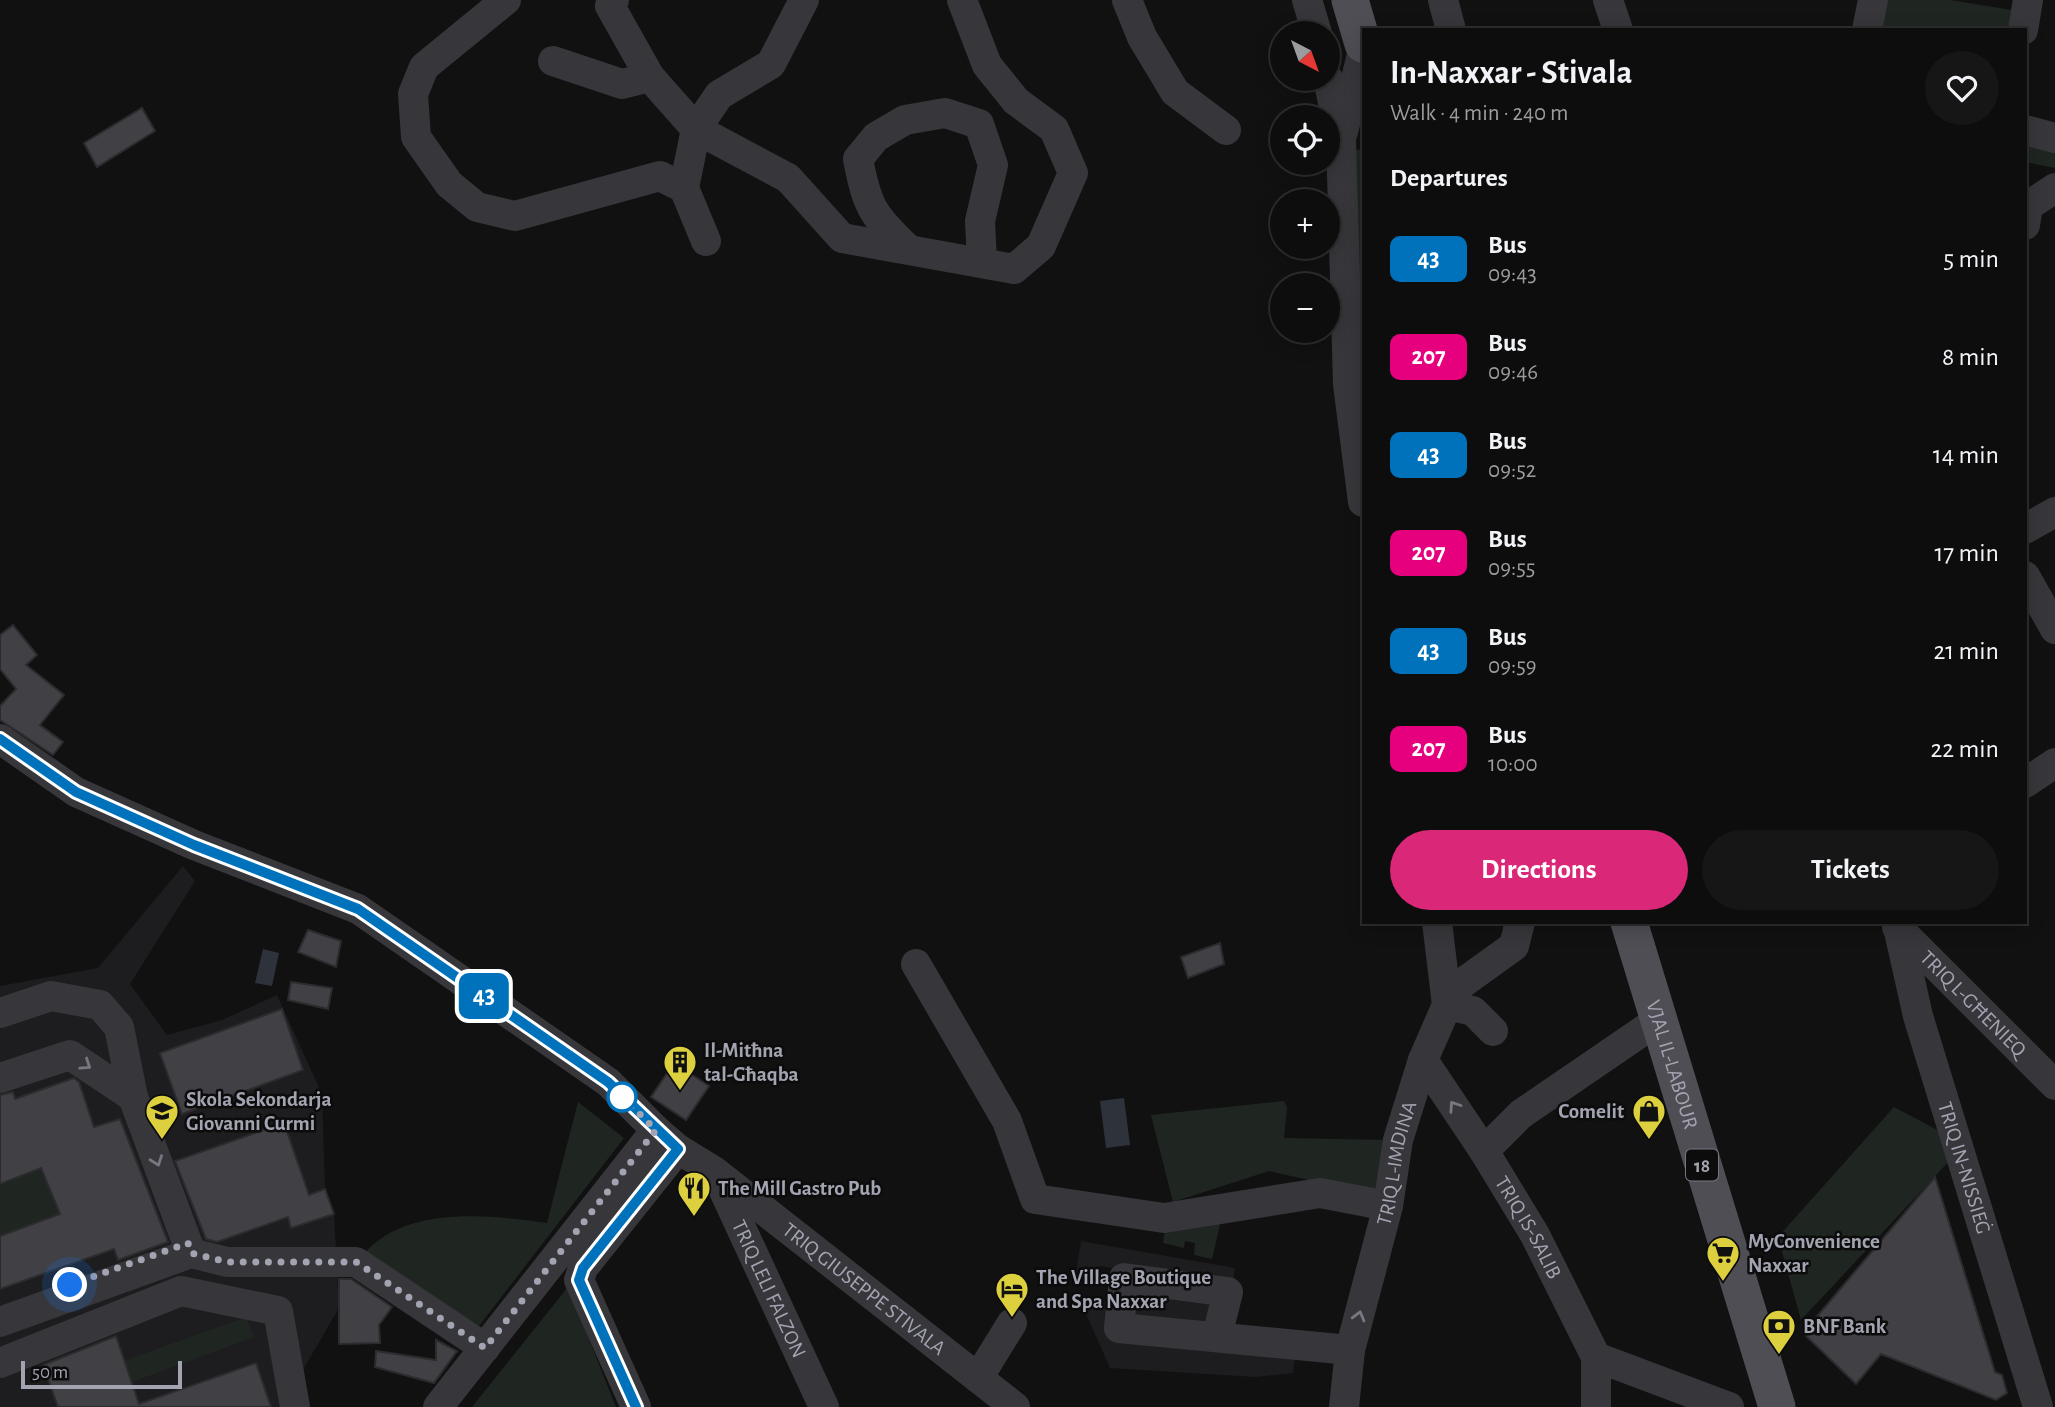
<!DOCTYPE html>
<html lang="en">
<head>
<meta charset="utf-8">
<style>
	:root { --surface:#0d0d0e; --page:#161617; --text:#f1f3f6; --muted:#9a9c9e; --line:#2d2d2e; --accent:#db2777 }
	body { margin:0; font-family:"Alegreya Sans",sans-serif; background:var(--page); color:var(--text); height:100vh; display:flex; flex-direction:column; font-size:26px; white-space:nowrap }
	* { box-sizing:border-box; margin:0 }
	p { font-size:23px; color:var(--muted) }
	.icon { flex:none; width:38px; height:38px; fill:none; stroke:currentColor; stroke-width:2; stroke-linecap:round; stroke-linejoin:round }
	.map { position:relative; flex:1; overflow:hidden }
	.panel { position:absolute; left:1362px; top:28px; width:665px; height:896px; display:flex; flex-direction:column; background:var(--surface); border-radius:0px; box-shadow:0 4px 18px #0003,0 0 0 2px var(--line) }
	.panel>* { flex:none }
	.badge { padding:0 14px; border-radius:10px; font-size:24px; line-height:46px }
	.needle { width:46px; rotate:139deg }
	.tools { position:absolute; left:1270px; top:21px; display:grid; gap:14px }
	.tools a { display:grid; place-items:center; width:70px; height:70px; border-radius:50%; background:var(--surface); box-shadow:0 4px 18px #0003,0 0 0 2px var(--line); font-size:35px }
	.scale { position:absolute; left:21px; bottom:18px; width:161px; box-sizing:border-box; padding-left:7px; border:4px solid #a3a4b1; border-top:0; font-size:19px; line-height:24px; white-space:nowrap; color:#a3a4b1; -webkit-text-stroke:5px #0c0c0d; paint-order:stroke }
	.you { position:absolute; width:35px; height:35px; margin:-18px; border:5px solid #fff; border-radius:50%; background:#1a73e8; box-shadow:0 0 0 10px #1a73e833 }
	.map>.badge { position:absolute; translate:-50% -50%; box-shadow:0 0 0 4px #fff }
	h2 { padding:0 28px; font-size:26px; line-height:63px }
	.round { display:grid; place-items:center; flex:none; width:74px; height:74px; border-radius:37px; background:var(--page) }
	.summary { display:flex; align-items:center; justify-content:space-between; height:119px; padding:0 28px }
	h1 { font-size:33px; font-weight:700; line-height:52px }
	.primary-button { display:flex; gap:14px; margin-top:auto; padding:14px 28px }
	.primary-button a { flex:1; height:80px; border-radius:42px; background:var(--accent); color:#fff; font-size:28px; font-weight:700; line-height:80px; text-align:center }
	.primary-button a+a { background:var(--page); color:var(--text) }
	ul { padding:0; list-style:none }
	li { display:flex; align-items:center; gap:21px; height:98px; padding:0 28px }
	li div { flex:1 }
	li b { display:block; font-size:26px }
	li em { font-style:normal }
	li .badge { min-width:77px; font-weight:700; text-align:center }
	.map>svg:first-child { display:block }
	.built { fill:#1d1d1f }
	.green { fill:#1f2622 }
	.water { fill:#2e323b }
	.building { fill:#404045; stroke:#2c2b2e; stroke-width:2 }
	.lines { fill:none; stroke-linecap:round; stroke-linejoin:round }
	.minor { stroke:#37373b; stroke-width:30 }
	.major { stroke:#4f4e55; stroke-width:37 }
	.oneway { stroke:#787882 }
	.line-casing { stroke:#fff; stroke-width:16 }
	.line { stroke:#0072bc; stroke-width:10 }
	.walk { stroke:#a3a4b1; stroke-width:7; stroke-dasharray:0 12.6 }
	.stop-dot { fill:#fff; stroke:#0072bc; stroke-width:3.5 }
	.labels { text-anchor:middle; stroke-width:5; stroke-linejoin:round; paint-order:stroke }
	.shield { fill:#0c0c0d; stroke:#767680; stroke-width:2 }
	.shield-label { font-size:19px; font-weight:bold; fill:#a3a4b1 }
	.street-label { font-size:21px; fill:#a3a4b1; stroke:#0c0c0d }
	.poi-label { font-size:21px; font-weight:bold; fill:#a3a4b1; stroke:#0c0c0d; text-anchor:start }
</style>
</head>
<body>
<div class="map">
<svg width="2055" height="1407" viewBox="0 0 2055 1407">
	<rect width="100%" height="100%" fill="#111112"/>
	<g class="built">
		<polygon points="183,866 195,881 130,984 167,1035 222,1020 277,995 322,1094 325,1189 334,1214 339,1308 304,1368 307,1407 0,1407 0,986 98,968"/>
		<polygon points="1081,1241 1235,1268 1232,1289 1100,1266 1093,1287 1075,1281"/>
		<polygon points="1134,1288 1215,1298 1209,1329 1131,1319"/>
		<polygon points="1080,1300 1113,1304 1111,1324 1296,1350 1293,1373 1256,1377 1110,1368"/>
	</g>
	<g class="green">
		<polygon points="1886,0 1950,0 2012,10 2008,30 1881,30"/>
		<polygon points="2025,145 2055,149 2055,168 2025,162"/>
		<polygon points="1363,149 1363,343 1359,340 1356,150"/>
		<polygon points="1284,1101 1287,1107 1284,1138 1388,1140 1380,1196 1269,1171 1173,1202 1151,1115"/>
		<path d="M578,1102L624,1138L479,1326L364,1254C406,1205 490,1215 547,1223Z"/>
		<polygon points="1894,1107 1943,1133 1952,1158 1801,1320 1778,1237"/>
		<polygon points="41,1168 60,1215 0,1236 0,1184"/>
		<polygon points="1222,1216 1212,1259 1194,1255 1195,1243 1185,1241 1184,1248 1163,1243 1165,1228"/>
		<polygon points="568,1287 616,1407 472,1407"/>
		<polygon points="246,1317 254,1337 132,1382 124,1361"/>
	</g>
	<g class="water">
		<polygon points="263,949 279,953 272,986 255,983"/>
		<polygon points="1124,1098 1130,1145 1106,1148 1100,1101"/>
	</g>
	<g class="building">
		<polygon points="142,108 155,131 97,167 84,143"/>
		<polygon points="13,625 37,655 26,665 64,695 40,725 63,742 53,755 0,720 0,706 16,689 0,669 0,635"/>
		<polygon points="308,930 341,941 336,967 298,952"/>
		<polygon points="1220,943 1224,964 1188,978 1181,957"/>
		<polygon points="291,982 332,988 328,1009 288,1000"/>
		<polygon points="282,1009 303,1070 182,1114 160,1053"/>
		<polygon points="674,1063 709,1086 686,1120 651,1097"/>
		<polygon points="74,1078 79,1082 94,1127 120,1119 168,1242 118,1260 114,1249 0,1289 0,1236 60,1214 41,1168 0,1184 0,1095 13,1092 15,1099"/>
		<polygon points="284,1123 309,1195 325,1189 334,1214 291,1228 288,1217 217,1242 206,1239 175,1161"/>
		<polygon points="1935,1177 1995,1372 2002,1375 2007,1393 1996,1400 1881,1354 1856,1384 1803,1333"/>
		<polygon points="339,1279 351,1279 392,1307 379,1325 380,1343 339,1344"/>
		<polygon points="116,1336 139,1404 256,1363 271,1407 58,1407 43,1365"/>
		<polygon points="436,1340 457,1351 434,1383 375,1367 376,1351 436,1360"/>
	</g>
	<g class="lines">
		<g class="minor">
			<polyline points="506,0 424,67 413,94 416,137 449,184 477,207 515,216 660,176 684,188"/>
			<polyline points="614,0 610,6 650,77 696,129 788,178 842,238 1014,269 1041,246 1073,173 1054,129 1016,101 987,65 962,0"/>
			<polyline points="1127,0 1142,37 1175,92 1226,130"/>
			<polyline points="1307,0 1317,33"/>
			<polyline points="1443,0 1451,30"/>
			<polyline points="1608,0 1618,30"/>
			<polyline points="1867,30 1873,0"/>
			<polyline points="2023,30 2028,0"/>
			<polyline points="553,61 622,84 650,77"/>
			<polyline points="1328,79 1341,139 1348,384 1363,502"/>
			<polyline points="2025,130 2055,138"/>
			<polyline points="1343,132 1363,50"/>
			<polyline points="2025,225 2028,206 2055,188"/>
			<polyline points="706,241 684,188 696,129 719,95 771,64 804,0"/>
			<path d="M908,249C872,215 867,206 858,159L876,137L905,120L945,113L979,124L993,165L980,221L982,262"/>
			<polyline points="2025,529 2055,512"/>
			<polyline points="2025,576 2055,629"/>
			<path id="s1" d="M0,739L76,792L194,845L358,909L608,1082L656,1130L678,1149L714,1171L1015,1407"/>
			<polyline points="2025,783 2055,763"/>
			<path id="s2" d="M1897,927L2055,1085"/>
			<path id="s3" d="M1898,927L1918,1016L2038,1407"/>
			<polyline points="916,964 1007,1121 1035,1199 1164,1218 1320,1193 1388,1206"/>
			<polyline points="1446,995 1514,946 1520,922"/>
			<polyline points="1447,1005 1473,1011 1493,1031"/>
			<polyline points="0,1013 51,996 100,1005 119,1027 133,1097 191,1253"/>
			<path id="s4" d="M1423,1060L1484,1151L1535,1235L1596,1357V1407"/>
			<polyline points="0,1078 70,1055 133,1097"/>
			<polyline points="1484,1151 1521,1114 1657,1021"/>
			<path id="s5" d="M718,1178L824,1407"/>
			<polyline points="0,1322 191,1253 227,1262 356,1262 485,1348"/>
			<polyline points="1217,1336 1228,1292 1124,1278 1119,1328 1350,1350"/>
			<polyline points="1596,1357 1729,1407"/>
			<polyline points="0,1363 181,1291 278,1311 295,1407"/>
			<polyline points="978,1378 1012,1323"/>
			<polyline points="438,1407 656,1130"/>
			<polyline points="636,1407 579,1280 583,1268 678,1149"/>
			<path id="s6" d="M1344,1407L1350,1350L1388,1206L1398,1140L1423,1060L1447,1005L1437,922"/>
		</g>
		<g class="major">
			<polyline points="1350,0 1363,44"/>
			<path id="s7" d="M1629,922L1777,1407"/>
		</g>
	</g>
	<defs><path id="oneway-chevron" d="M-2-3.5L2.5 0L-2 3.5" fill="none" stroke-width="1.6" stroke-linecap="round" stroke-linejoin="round" transform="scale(1.75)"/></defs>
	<g class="oneway">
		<use href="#oneway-chevron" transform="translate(86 1065) rotate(34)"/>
		<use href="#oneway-chevron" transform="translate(1454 1106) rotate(-124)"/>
		<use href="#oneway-chevron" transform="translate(157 1161) rotate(70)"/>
		<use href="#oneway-chevron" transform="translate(1359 1316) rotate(-75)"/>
	</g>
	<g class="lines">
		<defs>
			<polyline id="line" points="0,739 76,792 194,845 358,909 608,1082 678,1149 583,1268 579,1280 636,1407"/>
		</defs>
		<use href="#line" class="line-casing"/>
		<use href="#line" class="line"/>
		<polyline class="walk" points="70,1285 188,1243 191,1253 227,1262 356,1262 485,1348 656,1130 622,1097"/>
	</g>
	<defs>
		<symbol id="building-pin" viewBox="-11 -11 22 30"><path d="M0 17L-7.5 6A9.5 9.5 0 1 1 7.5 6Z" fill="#ddd03e" stroke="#0c0c0d"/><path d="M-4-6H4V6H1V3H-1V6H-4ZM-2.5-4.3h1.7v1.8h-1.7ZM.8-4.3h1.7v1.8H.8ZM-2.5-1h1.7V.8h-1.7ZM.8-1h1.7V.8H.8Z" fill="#111"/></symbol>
		<symbol id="school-pin" viewBox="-11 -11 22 30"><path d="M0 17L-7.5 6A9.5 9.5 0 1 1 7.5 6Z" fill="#ddd03e" stroke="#0c0c0d"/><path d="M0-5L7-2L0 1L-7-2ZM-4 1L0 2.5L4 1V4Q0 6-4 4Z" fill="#111"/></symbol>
		<symbol id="shop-pin" viewBox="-11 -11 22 30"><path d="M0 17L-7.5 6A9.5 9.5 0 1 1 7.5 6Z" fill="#ddd03e" stroke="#0c0c0d"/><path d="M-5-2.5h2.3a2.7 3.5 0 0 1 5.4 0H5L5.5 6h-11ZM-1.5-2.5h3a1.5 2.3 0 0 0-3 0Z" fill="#111"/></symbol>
		<symbol id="restaurant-pin" viewBox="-11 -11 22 30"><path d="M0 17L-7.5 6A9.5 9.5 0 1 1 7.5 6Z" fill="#ddd03e" stroke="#0c0c0d"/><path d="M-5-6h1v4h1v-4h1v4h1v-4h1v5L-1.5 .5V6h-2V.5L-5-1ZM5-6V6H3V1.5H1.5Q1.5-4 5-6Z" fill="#111"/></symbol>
		<symbol id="supermarket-pin" viewBox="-11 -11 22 30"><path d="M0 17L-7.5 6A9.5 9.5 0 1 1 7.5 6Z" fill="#ddd03e" stroke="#0c0c0d"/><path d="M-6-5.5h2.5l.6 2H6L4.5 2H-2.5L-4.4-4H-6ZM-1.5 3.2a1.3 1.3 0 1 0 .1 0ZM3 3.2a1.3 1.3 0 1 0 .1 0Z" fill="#111"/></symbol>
		<symbol id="hotel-pin" viewBox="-11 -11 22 30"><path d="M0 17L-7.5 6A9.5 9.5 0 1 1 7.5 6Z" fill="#ddd03e" stroke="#0c0c0d"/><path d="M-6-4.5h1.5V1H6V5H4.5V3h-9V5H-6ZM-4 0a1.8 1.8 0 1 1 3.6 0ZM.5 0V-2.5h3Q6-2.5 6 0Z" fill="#111"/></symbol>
		<symbol id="bank-pin" viewBox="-11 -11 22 30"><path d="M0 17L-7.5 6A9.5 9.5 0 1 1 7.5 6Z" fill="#ddd03e" stroke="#0c0c0d"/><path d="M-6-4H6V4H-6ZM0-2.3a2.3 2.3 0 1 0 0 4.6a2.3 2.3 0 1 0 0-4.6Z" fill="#111"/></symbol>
	</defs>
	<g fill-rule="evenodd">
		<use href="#building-pin" x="661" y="1043" width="38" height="52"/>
		<use href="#school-pin" x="143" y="1092" width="38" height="52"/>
		<use href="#shop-pin" x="1630" y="1092" width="38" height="52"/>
		<use href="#restaurant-pin" x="675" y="1169" width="38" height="52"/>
		<use href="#supermarket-pin" x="1704" y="1234" width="38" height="52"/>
		<use href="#hotel-pin" x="993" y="1270" width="38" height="52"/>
		<use href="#bank-pin" x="1760" y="1307" width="38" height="52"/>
	</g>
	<circle class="stop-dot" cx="622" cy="1097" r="14"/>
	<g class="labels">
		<rect class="shield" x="1686" y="1149.5" width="32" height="31" rx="5"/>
		<g class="shield-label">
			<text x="1702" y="1172">18</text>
		</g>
		<g class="street-label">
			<text dy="7" stroke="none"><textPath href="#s2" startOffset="108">TRIQ L-GĦENIEQ</textPath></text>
			<text dy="7" stroke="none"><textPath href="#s7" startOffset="149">VJAL IL-LABOUR</textPath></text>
			<text dy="7" stroke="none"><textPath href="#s6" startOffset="250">TRIQ L-IMDINA</textPath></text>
			<text dy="7" stroke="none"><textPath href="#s3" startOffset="250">TRIQ IN-NISSIEĠ</textPath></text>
			<text dy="7" stroke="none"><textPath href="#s4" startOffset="198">TRIQ IS-SALIB</textPath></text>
			<text dy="7" stroke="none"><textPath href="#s5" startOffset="122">TRIQ LELI FALZON</textPath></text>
			<text dy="7" stroke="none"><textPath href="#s1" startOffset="1032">TRIQ GIUSEPPE STIVALA</textPath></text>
		</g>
		<g class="poi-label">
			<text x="704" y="1057">Il-Mitħna<tspan x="704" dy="24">tal-Għaqba</tspan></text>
			<text x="186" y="1106">Skola Sekondarja<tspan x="186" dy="24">Giovanni Curmi</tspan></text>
			<text x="1624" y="1118" text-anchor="end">Comelit</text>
			<text x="718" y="1195">The Mill Gastro Pub</text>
			<text x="1748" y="1248">MyConvenience<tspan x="1748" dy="24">Naxxar</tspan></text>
			<text x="1036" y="1284">The Village Boutique<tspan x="1036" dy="24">and Spa Naxxar</tspan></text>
			<text x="1803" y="1333">BNF Bank</text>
		</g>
	</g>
</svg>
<div class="tools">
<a><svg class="needle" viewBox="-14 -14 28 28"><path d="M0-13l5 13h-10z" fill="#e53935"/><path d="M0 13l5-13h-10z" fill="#9a9c9e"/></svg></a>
<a><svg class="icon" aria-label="locate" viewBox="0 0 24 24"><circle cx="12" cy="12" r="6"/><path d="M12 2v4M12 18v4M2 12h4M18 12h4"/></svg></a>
<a>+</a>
<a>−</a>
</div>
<div class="scale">50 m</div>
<div class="you" style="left:70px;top:1285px"></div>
<b class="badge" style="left:484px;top:996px;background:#0072bc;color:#fff">43</b>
<section class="panel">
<div class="summary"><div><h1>In-Naxxar - Stivala</h1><p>Walk · 4 min · 240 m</p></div><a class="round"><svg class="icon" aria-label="heart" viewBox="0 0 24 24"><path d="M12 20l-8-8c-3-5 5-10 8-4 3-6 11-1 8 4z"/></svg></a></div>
<h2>Departures</h2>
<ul>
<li><span class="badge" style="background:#0072bc;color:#fff">43</span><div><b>Bus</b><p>09:43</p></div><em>5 min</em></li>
<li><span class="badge" style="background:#e6007e;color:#fff">207</span><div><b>Bus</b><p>09:46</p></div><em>8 min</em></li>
<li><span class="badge" style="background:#0072bc;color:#fff">43</span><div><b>Bus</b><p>09:52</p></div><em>14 min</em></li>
<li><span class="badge" style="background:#e6007e;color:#fff">207</span><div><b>Bus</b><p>09:55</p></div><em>17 min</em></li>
<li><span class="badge" style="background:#0072bc;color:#fff">43</span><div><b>Bus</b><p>09:59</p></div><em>21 min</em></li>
<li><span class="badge" style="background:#e6007e;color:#fff">207</span><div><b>Bus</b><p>10:00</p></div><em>22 min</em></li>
</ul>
<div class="primary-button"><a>Directions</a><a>Tickets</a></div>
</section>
</div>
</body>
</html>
